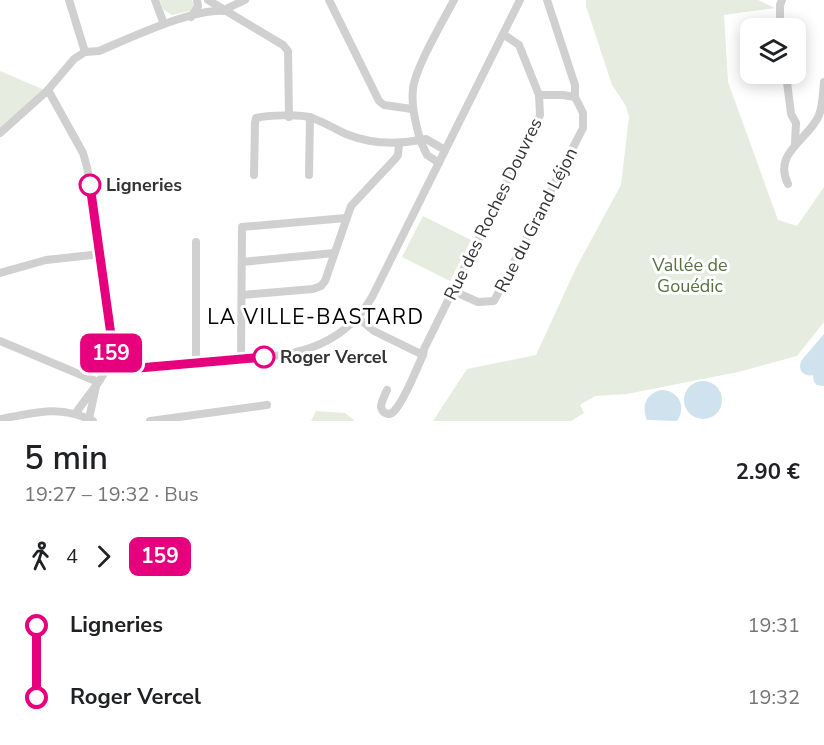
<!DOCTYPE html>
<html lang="fr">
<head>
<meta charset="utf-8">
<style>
	:root { --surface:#fff; --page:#f6f6f6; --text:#202124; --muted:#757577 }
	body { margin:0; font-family:"Nunito Sans",sans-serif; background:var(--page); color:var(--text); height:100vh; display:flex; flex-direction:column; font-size:22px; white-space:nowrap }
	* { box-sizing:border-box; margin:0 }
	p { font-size:20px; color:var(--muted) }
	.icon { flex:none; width:33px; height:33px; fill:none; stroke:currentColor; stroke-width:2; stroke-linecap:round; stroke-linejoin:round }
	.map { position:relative; height:421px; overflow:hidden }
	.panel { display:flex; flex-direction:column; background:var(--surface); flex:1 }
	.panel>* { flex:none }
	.badge { padding:0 12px; border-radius:9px; font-size:21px; line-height:39px }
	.fabs { position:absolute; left:740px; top:18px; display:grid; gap:12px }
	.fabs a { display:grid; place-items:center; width:66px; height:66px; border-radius:12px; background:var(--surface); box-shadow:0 3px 15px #0003; font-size:30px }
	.map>.badge { position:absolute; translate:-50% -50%; box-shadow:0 0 0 3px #fff }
	.legs { display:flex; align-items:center; gap:9px; height:66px; padding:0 24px; font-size:20px }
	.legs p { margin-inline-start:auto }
	.overview { display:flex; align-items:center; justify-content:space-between; height:102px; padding:0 24px }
	h1 { font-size:33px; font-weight:600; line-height:45px }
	ul { padding:0 24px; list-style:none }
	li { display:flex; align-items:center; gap:21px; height:72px; font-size:22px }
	li i { display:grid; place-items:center; width:9px; height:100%; margin:0 8px; background:currentColor }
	li i::after { content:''; width:15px; height:15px; margin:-8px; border:4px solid; border-radius:50%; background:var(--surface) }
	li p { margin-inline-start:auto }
	li:first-child i { background:linear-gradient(#0000 50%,currentColor 0) }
	li:last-child i { background:linear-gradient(currentColor 50%,#0000 0) }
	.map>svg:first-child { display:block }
	.green { fill:#e6ecdf }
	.water { fill:#cfe2ee }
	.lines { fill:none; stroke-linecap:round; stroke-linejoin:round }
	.minor { stroke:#d0d0d0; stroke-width:8 }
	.line-1-casing { stroke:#fff; stroke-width:14 }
	.line-1 { stroke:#e6007e; stroke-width:9 }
	.stop-1-dot { fill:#fff; stroke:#e6007e; stroke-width:3 }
	.labels { text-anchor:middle; stroke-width:6; stroke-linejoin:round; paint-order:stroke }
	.stop-label { font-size:18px; font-weight:bold; fill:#333; stroke:#fff; text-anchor:start }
	.street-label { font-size:18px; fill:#333; stroke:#fff }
	.park-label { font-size:18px; fill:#56703f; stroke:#fff }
	.quarter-label { font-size:21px; letter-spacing:1.5px; fill:#000; stroke:#fff }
</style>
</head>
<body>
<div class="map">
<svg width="824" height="421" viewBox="0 0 824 421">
	<rect width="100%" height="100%" fill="#fff"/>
	<g class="green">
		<polygon points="160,0 192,0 194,4 190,11 172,15 163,9"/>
		<polygon points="586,0 758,0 775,8 724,15 728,82 778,220 797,226 824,187 824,322 797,356 738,372 627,394 595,396 580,405 584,413 571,421 433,421 467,369 536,355 576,268 621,185 629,117 626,106 612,85 586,6"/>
		<polygon points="0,71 47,91 0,133"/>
		<polygon points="423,216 471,240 450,281 402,257"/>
		<polygon points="316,411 345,413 355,421 311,421"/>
	</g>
	<g class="water">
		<path d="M824,334V386L817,385L814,382L813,375C807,377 800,373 800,366L801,361Z"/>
		<circle cx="703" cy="400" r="19"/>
		<path d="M661,390C678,390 687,406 677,421L647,420C641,406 646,394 661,390Z"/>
	</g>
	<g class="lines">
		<g class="minor">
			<polyline points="69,0 85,52"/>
			<polyline points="155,0 164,24"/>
			<polyline points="208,0 283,45 288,51 289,117"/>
			<polyline points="329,0 379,101 384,105 412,109"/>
			<polyline points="225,11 228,8 245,0"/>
			<polyline points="191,17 198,6 197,0"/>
			<polyline points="780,28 780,5 782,0"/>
			<polyline points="786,74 791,114 796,123 795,143"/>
			<path d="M48,90L83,153L87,167L97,225L111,335C114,373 95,384 76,413"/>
			<polyline points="539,95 563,95 575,97"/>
			<path d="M0,133L47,91L74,59L85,52L99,51C130,38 193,8 225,11"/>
			<polyline points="439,163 427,155 420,140 426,139 445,150"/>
			<path d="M254,175L255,123L256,118C268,115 300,114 312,118C324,122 335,129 346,134C371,144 394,145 420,140C416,123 411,107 413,89C415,68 443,21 454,0"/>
			<polyline points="309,175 310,117"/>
			<path d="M788,184C772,152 810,139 819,115C823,105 823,92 824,82"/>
			<polyline points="196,242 196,363"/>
			<polyline points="242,262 334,253"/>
			<polyline points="0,273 46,260 101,254"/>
			<polyline points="453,291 478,302 494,301 583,128 583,113 575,97 575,85 547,0"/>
			<polyline points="242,295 313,289 321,286 325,281 351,206 395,159 398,155 399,144"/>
			<polyline points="357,317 374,331 423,355"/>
			<polyline points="0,341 98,382"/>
			<polyline points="241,359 242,227 346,218"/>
			<path d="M109,366L116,370C151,367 187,364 222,361C283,356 338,355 372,297L520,0"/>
			<path d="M387,390C385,395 381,402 381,407C383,415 391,416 395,410C405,399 416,370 423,355L424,349L540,115L539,95L519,45L503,34"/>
			<path d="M0,419C35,413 59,404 93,421"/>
			<polyline points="89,419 96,386"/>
			<polyline points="150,421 267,405"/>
		</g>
	</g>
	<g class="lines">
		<defs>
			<polyline id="line-1" points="90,185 111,335 112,348 109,366 116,370 264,357"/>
		</defs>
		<use href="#line-1" class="line-1-casing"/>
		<use href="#line-1" class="line-1"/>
	</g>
	<g class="stop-1-dot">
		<circle cx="90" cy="185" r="10"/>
		<circle cx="264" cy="357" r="10"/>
	</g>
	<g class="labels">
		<g class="stop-label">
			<text x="106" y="191">Ligneries</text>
			<text x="280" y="363">Roger Vercel</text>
		</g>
		<g class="street-label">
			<text transform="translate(493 209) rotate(-64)" y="6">Rue des Roches Douvres</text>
			<text transform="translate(536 220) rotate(-63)" y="6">Rue du Grand Léjon</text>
		</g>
		<g class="park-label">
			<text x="690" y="271">Vallée de<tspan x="690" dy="21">Gouédic</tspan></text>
		</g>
		<g class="quarter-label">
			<text x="316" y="324">LA VILLE-BASTARD</text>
		</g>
	</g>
</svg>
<div class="fabs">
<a><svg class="icon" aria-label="layers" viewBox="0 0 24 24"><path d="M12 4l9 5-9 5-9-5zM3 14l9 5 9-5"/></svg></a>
</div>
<b class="badge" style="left:111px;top:353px;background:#e6007e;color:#fff">159</b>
</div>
<section class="panel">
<div class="overview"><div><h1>5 min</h1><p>19:27 – 19:32 · Bus</p></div><b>2.90 €</b></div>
<div class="legs"><svg class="icon" aria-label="walk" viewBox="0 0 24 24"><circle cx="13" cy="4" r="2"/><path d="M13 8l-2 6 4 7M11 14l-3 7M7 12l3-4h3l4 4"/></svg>4<svg class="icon" aria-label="forward" viewBox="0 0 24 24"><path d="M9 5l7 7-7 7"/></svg><b class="badge" style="background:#e6007e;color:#fff">159</b></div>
<ul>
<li><i style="color:#e6007e"></i><b>Ligneries</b><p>19:31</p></li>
<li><i style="color:#e6007e"></i><b>Roger Vercel</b><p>19:32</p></li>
</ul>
</section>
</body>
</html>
